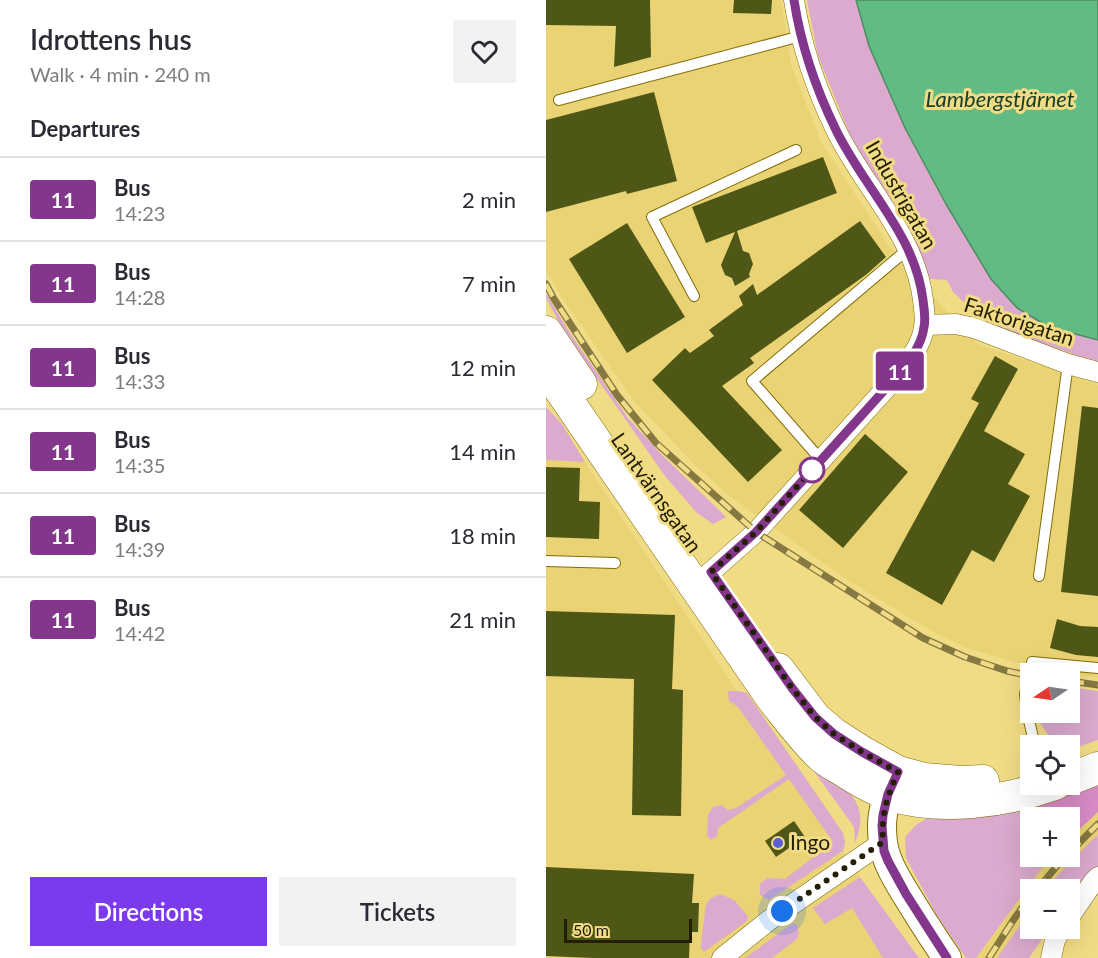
<!DOCTYPE html>
<html lang="en">
<head>
<meta charset="utf-8">
<style>
	:root { --surface:#fff; --page:#f2f2f3; --text:#2b2b33; --muted:#7c7c81; --line:#e1e1e2; --accent:#7c3aed }
	body { margin:0; font-family:Lato,sans-serif; background:var(--page); color:var(--text); height:100vh; display:flex; flex-direction:column; font-size:22px; white-space:nowrap }
	* { box-sizing:border-box; margin:0 }
	p { font-size:20px; color:var(--muted) }
	.icon { flex:none; width:33px; height:33px; fill:none; stroke:currentColor; stroke-width:2; stroke-linecap:round; stroke-linejoin:round }
	.map { position:relative; flex:1; overflow:hidden }
	.drawer { display:flex; flex-direction:column; background:var(--surface); width:546px }
	.drawer>* { flex:none }
	.badge { padding:0 12px; border-radius:4px; font-size:21px; line-height:39px }
	.needle { width:39px; rotate:257deg }
	.tools { position:absolute; left:474px; top:663px; display:grid; gap:12px }
	.tools a { display:grid; place-items:center; width:60px; height:60px; border-radius:0px; background:var(--surface); box-shadow:0 6px 24px #0002; font-size:30px }
	.scale { position:absolute; left:18px; bottom:15px; width:128px; box-sizing:border-box; padding-left:6px; border:3px solid #241e03; border-top:0; font-size:16px; line-height:21px; white-space:nowrap; color:#241e03; -webkit-text-stroke:4px #f1dc86; paint-order:stroke }
	.you { position:absolute; width:30px; height:30px; margin:-15px; border:4px solid #fff; border-radius:50%; background:#1a73e8; box-shadow:0 0 0 9px #1a73e833 }
	.map>.badge { position:absolute; translate:-50% -50%; box-shadow:0 0 0 3px #fff }
	h2 { padding:0 30px; font-size:22px; line-height:54px }
	.round { display:grid; place-items:center; flex:none; width:63px; height:63px; border-radius:0px; background:var(--page) }
	.summary { display:flex; align-items:center; justify-content:space-between; height:102px; padding:0 30px }
	h1 { font-size:28px; font-weight:600; line-height:45px }
	.cta { display:flex; gap:12px; margin-top:auto; padding:12px 30px }
	.cta a { flex:1; height:69px; border-radius:0px; background:var(--accent); color:#fff; font-size:24px; font-weight:600; line-height:69px; text-align:center }
	.cta a+a { background:var(--page); color:var(--text) }
	ul { padding:0; list-style:none }
	li { display:flex; align-items:center; gap:18px; height:84px; padding:0 30px; border-top:2px solid var(--line) }
	li div { flex:1 }
	li b { display:block; font-size:22px }
	li em { font-style:normal }
	li .badge { min-width:66px; font-weight:700; text-align:center }
	main { display:flex; flex:1; min-height:0 }
	.map>svg:first-child { display:block }
	.built { fill:#ead374 }
	.green { fill:#dbaace }
	.forest { fill:#d78bc5 }
	.water { fill:#60bb85; stroke:#4e8c5e; stroke-width:1.5 }
	.building { fill:#4f5716 }
	.lines { fill:none; stroke-linecap:round; stroke-linejoin:round }
	.lane-casing { stroke:#816d07; stroke-width:12 }
	.street-casing { stroke:#816d07; stroke-width:21 }
	.secondary-casing { stroke:#816d07; stroke-width:30 }
	.primary-casing { stroke:#816d07; stroke-width:33 }
	.lane { stroke:#fff; stroke-width:10 }
	.street { stroke:#fff; stroke-width:20 }
	.secondary { stroke:#fff; stroke-width:28 }
	.primary { stroke:#fff; stroke-width:32 }
	.rail-casing { stroke:#857841; stroke-width:7 }
	.rail { stroke:#f1dc86; stroke-width:4.5; stroke-dasharray:14; stroke-linecap:butt }
	.line-casing { stroke:#fff; stroke-width:14 }
	.line { stroke:#82378c; stroke-width:9 }
	.walk { stroke:#241e03; stroke-width:6; stroke-dasharray:0 10.8 }
	.stop-dot { fill:#fff; stroke:#82378c; stroke-width:3 }
	.poi-dot { fill:#585fd7; stroke:#f1dc86; stroke-width:2 }
	.labels { text-anchor:middle; stroke-width:6; stroke-linejoin:round; paint-order:stroke }
	.street-label { font-size:21px; fill:#241e03; stroke:#f1dc86 }
	.poi-label { font-size:21px; fill:#241e03; stroke:#f1dc86; text-anchor:start }
	.water-label { font-size:22px; font-style:italic; fill:#183e28; stroke:#f1dc86 }
</style>
</head>
<body>
<main>
<section class="drawer">
<div class="summary"><div><h1>Idrottens hus</h1><p>Walk · 4 min · 240 m</p></div><a class="round"><svg class="icon" aria-label="heart" viewBox="0 0 24 24"><path d="M12 20l-8-8c-3-5 5-10 8-4 3-6 11-1 8 4z"/></svg></a></div>
<h2>Departures</h2>
<ul>
<li><span class="badge" style="background:#82378c;color:#fff">11</span><div><b>Bus</b><p>14:23</p></div><em>2 min</em></li>
<li><span class="badge" style="background:#82378c;color:#fff">11</span><div><b>Bus</b><p>14:28</p></div><em>7 min</em></li>
<li><span class="badge" style="background:#82378c;color:#fff">11</span><div><b>Bus</b><p>14:33</p></div><em>12 min</em></li>
<li><span class="badge" style="background:#82378c;color:#fff">11</span><div><b>Bus</b><p>14:35</p></div><em>14 min</em></li>
<li><span class="badge" style="background:#82378c;color:#fff">11</span><div><b>Bus</b><p>14:39</p></div><em>18 min</em></li>
<li><span class="badge" style="background:#82378c;color:#fff">11</span><div><b>Bus</b><p>14:42</p></div><em>21 min</em></li>
</ul>
<div class="cta"><a>Directions</a><a>Tickets</a></div>
</section>
<div class="map">
<svg width="552" height="958" viewBox="0 0 552 958">
	<rect width="100%" height="100%" fill="#f1dc86"/>
	<g class="built">
		<polygon points="0,0 235,0 245,65 276,144 354,262 432,344 552,385 552,678 471,663 421,648 382,629 300,579 186,498 151,467 87,400 15,296 0,271"/>
		<polygon points="0,460 39,462 191,691 201,693 297,833 299,843 297,851 314,877 267,909 306,908 337,958 0,958"/>
		<polygon points="552,812 552,834 506,881 500,889 484,890 484,911 451,958 430,958 504,857 524,856 524,838"/>
	</g>
	<g class="green">
		<polygon points="261,0 310,0 323,46 359,128 401,206 445,279 471,308 503,327 552,340 552,363 440,323 407,292 401,280 384,279 356,214 308,145 272,56"/>
		<polygon points="0,294 26,336 82,418 115,454 180,517 167,524 151,513 119,476 19,333 0,298"/>
		<polygon points="0,407 16,424 39,462 0,460"/>
		<polygon points="524,687 552,691 552,740 524,750 524,746 512,745 508,744 493,721 492,713 524,712"/>
		<polygon points="182,691 191,691 201,693 297,833 299,843 297,851 223,900 214,895 214,884 221,878 239,879 287,842 243,779 172,828 171,836 165,840 161,836 162,815 167,807 175,805 182,810 190,808 240,775 192,707 183,701"/>
		<path d="M262,763C294,783 328,799 309,843L308,827Z"/>
		<polygon points="471,804 484,826 484,856 504,857 430,958 420,958 390,914 360,858 359,837 370,825 388,814"/>
		<polygon points="551,835 552,839 552,869 524,898 524,890 500,890 506,881"/>
		<polygon points="314,877 373,958 337,958 306,908 279,924 267,908"/>
		<polygon points="174,894 188,900 202,916 201,921 158,952 155,948 155,943 160,905 165,898"/>
		<polygon points="484,911 484,928 503,929 483,958 451,958"/>
		<polygon points="247,923 251,925 253,933 251,939 226,958 199,958"/>
	</g>
	<polygon class="forest" points="552,778 552,812 524,838 524,818 484,818 484,826 471,804"/>
	<polygon class="water" points="310,0 552,0 552,340 503,327 471,308 445,279 401,206 359,128 323,46"/>
	<g class="building">
		<polygon points="0,0 104,0 105,57 68,67 70,26 0,25"/>
		<polygon points="188,0 226,0 225,14 187,13"/>
		<polygon points="108,92 131,181 81,194 80,191 0,212 0,120"/>
		<polygon points="277,157 291,193 191,231 197,251 203,253 207,264 203,274 204,277 189,286 186,278 179,275 175,265 189,232 160,243 146,207"/>
		<polygon points="314,221 340,257 321,274 204,358 208,363 176,386 236,450 202,482 106,380 139,348 144,353 168,336 163,330 197,305 193,296 207,284 211,295"/>
		<polygon points="81,223 139,317 81,353 23,259"/>
		<polygon points="449,356 472,369 438,431 479,454 462,484 484,496 448,562 426,550 396,605 340,573 433,403 425,399"/>
		<polygon points="536,406 552,408 552,596 515,592"/>
		<polygon points="319,434 362,472 297,548 253,510"/>
		<polygon points="0,467 34,468 33,501 54,502 53,539 0,537"/>
		<polygon points="0,611 129,615 126,689 137,690 135,816 86,815 88,679 0,676"/>
		<polygon points="511,619 534,626 552,627 552,657 530,655 504,648"/>
		<polygon points="248,821 259,837 230,857 219,841"/>
		<polygon points="0,867 148,874 146,903 153,903 152,932 144,932 143,958 47,958 0,956"/>
	</g>
	<g class="lines">
		<defs>
			<g id="lane">
				<polyline points="13,100 255,36"/>
				<polyline points="148,296 106,217 250,150"/>
				<polyline points="275,460 206,381 362,249"/>
				<polyline points="0,561 69,563"/>
				<polyline points="493,576 522,364"/>
				<polyline points="489,746 481,712 479,694 486,662 552,668"/>
			</g>
			<g id="street">
				<polyline points="379,325 410,324 428,328 522,364 552,372"/>
				<path d="M150,585L210,532L343,385C357,367 375,350 378,327C380,319 378,309 377,300C369,234 318,188 290,130C270,89 255,45 248,0"/>
				<polyline points="524,916 548,881 552,877"/>
				<polyline points="176,958 222,921 337,842"/>
				<polyline points="505,958 509,940 516,928"/>
			</g>
			<path id="secondary" d="M351,773C344,790 336,807 336,826C336,837 337,848 341,858C345,870 352,881 358,891C372,914 386,936 401,958"/>
			<g id="primary">
				<polyline points="0,332 35,384"/>
				<path d="M0,369L225,697C241,717 256,738 275,756C282,762 290,766 298,771C312,780 327,789 342,794C394,811 458,802 509,784"/>
				<polyline points="232,669 269,718 288,734 316,752 352,772 378,779 415,782 437,781"/>
				<polyline points="524,779 552,768"/>
			</g>
		</defs>
		<use href="#lane" class="lane-casing"/>
		<use href="#street" class="street-casing"/>
		<use href="#secondary" class="secondary-casing"/>
		<use href="#primary" class="primary-casing"/>
		<use href="#lane" class="lane"/>
		<use href="#street" class="street"/>
		<use href="#secondary" class="secondary"/>
		<use href="#primary" class="primary"/>
		<defs>
			<g id="rail">
				<polyline points="0,284 8,299 71,395 110,443 210,532 377,638 419,657 461,671 484,676"/>
				<polyline points="524,681 552,685"/>
				<polyline points="524,852 552,824"/>
				<polyline points="491,890 519,856"/>
				<polyline points="443,958 470,916 484,897"/>
			</g>
		</defs>
		<use href="#rail" class="rail-casing"/>
		<use href="#rail" class="rail"/>
	</g>
	<g class="lines">
		<defs>
			<path id="line" d="M248,0C255,46 270,89 290,130C318,188 369,234 377,300C378,309 380,319 378,327C375,350 357,368 343,385L210,532L165,572L246,688L269,717L288,734L316,752L352,772L342,794L337,815L336,826L338,851L342,861L360,894L401,958"/>
		</defs>
		<use href="#line" class="line-casing"/>
		<use href="#line" class="line"/>
		<path class="walk" d="M236,911L337,842C335,814 341,797 352,772L316,752L288,734L269,717L246,688L165,572L210,532L266,470"/>
	</g>
	<circle class="stop-dot" cx="266" cy="470" r="12"/>
	<circle class="poi-dot" cx="232" cy="843" r="6"/>
	<g class="labels">
		<g class="street-label">
			<text transform="translate(355 195) rotate(60)" y="7">Industrigatan</text>
			<text transform="translate(473 322) rotate(18)" y="7">Faktorigatan</text>
			<text transform="translate(110 493) rotate(55)" y="7">Lantvärnsgatan</text>
		</g>
		<g class="poi-label">
			<text x="244" y="850">Ingo</text>
		</g>
		<g class="water-label">
			<text x="454" y="107">Lambergstjärnet</text>
		</g>
	</g>
</svg>
<div class="tools">
<a><svg class="needle" viewBox="-14 -14 28 28"><path d="M0-13l5 13h-10z" fill="#e53935"/><path d="M0 13l5-13h-10z" fill="#7c7c81"/></svg></a>
<a><svg class="icon" aria-label="locate" viewBox="0 0 24 24"><circle cx="12" cy="12" r="6"/><path d="M12 2v4M12 18v4M2 12h4M18 12h4"/></svg></a>
<a>+</a>
<a>−</a>
</div>
<div class="scale">50 m</div>
<div class="you" style="left:236px;top:911px"></div>
<b class="badge" style="left:354px;top:371px;background:#82378c;color:#fff">11</b>
</div>
</main>
</body>
</html>
